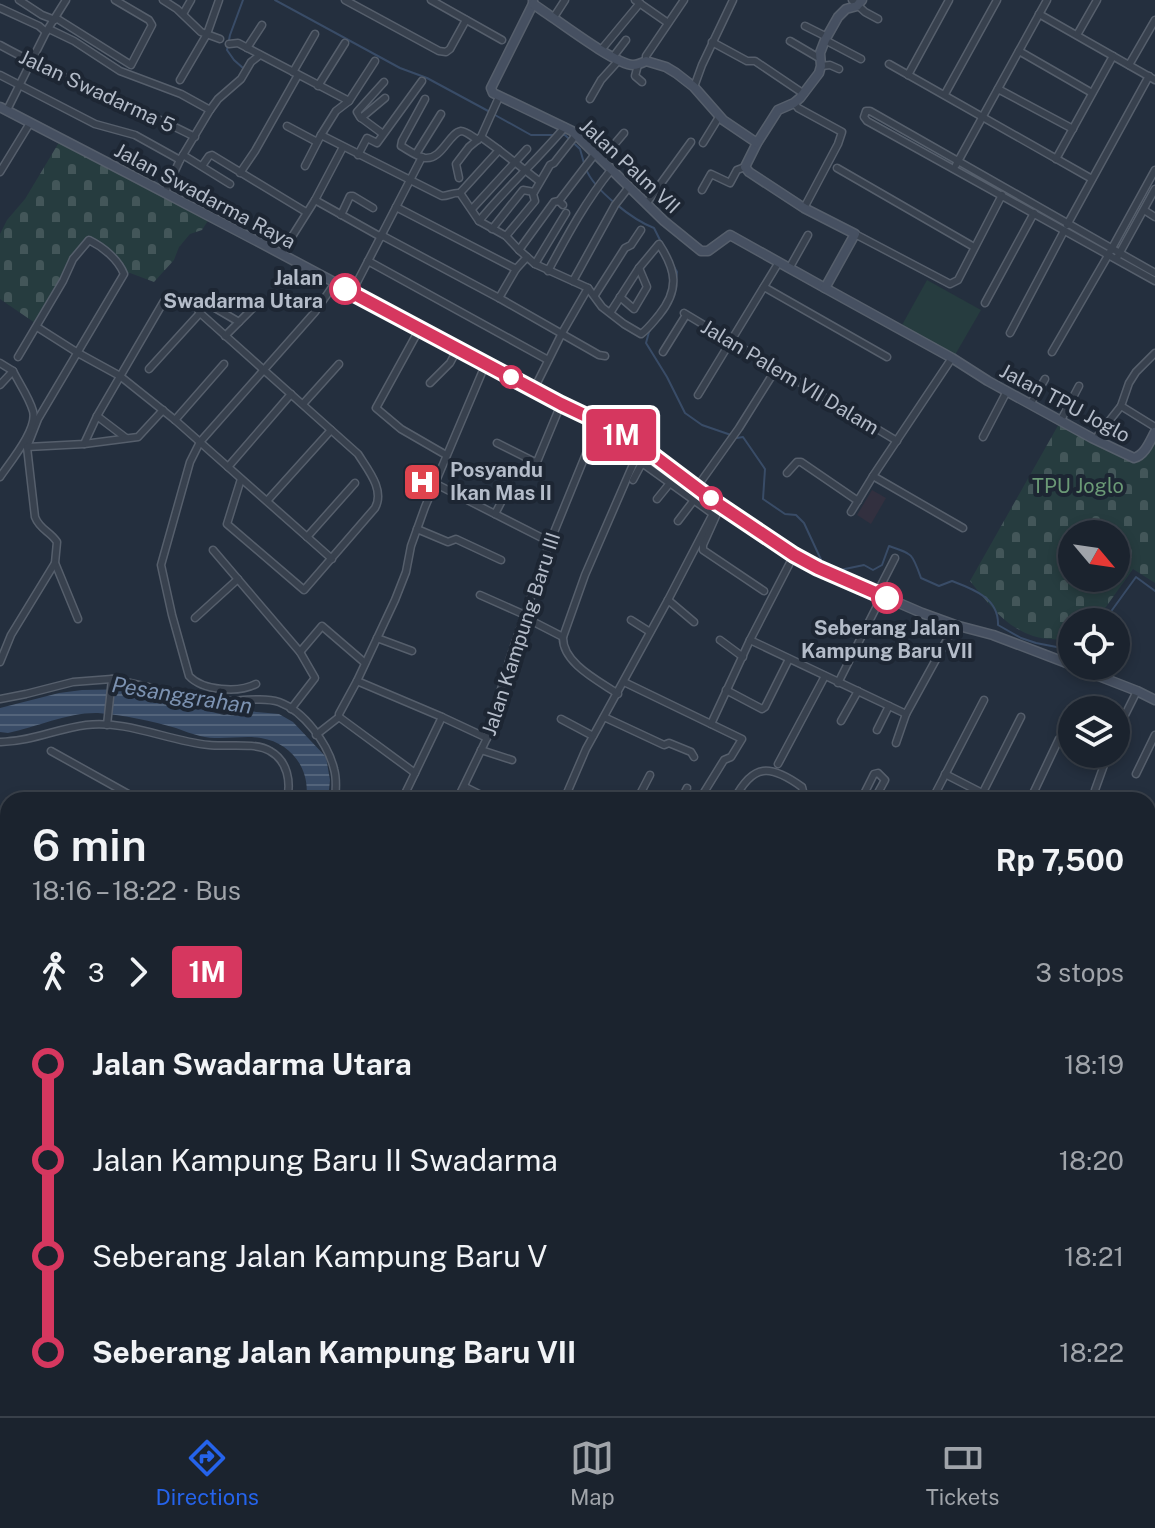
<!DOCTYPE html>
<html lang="en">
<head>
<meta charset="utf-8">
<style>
	:root { --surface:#1b232e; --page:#242b36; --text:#f1f3f6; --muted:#a0a4aa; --line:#39404a; --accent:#2563eb }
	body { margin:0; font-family:"Public Sans",sans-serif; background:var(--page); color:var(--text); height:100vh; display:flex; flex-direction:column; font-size:30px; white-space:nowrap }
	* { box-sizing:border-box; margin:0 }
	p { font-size:26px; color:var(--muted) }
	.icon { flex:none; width:44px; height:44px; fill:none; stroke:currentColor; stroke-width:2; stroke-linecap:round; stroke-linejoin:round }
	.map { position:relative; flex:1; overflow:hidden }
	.sheet { position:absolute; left:0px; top:792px; width:1156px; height:624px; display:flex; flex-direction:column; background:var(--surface); border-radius:24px 24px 0 0; box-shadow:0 4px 12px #0003,0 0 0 2px var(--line) }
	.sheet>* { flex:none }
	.badge { padding:0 16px; border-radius:6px; font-size:28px; line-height:52px }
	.needle { width:52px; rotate:119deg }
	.controls { position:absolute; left:1058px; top:520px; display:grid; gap:16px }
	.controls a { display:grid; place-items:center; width:72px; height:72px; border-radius:50%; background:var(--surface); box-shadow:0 4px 12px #0003,0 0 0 2px var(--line); font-size:40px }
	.map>.badge { position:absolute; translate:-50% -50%; box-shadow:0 0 0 4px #fff }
	.legs { display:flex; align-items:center; gap:12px; height:88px; padding:0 32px; font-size:26px }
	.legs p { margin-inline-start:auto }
	.summary { display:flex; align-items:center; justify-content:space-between; height:136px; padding:0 32px }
	h1 { font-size:44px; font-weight:600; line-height:60px }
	ul { padding:0 32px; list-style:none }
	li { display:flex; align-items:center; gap:28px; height:96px; font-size:30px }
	li i { display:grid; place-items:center; width:12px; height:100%; margin:0 10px; background:currentColor }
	li i::after { content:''; width:20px; height:20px; margin:-10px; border:6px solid; border-radius:50%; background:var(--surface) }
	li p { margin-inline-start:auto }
	li:first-child i { background:linear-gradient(#0000 50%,currentColor 0) }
	li:last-child i { background:linear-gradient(currentColor 50%,#0000 0) }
	.dock { display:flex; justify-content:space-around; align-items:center; height:112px; border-top:2px solid var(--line); background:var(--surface); font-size:22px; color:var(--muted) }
	.dock a { display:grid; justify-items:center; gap:4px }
	.dock .on { color:var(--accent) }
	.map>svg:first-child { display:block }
	.medical { fill:#32303f }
	.cemetery { fill:url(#cemetery-stones); fill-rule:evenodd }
	.park { fill:#263c3f }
	.water { fill:url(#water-rules) }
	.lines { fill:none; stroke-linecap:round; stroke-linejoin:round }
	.stream { stroke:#394c67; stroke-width:2 }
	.river { stroke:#394c67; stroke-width:11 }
	.street-casing { stroke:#565f6c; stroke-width:9 }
	.secondary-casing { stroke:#565f6c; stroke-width:11 }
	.street { stroke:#38414e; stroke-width:6 }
	.secondary { stroke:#465061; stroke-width:8 }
	.line-1-casing { stroke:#fff; stroke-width:18 }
	.line-1 { stroke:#d6375f; stroke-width:12 }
	.stop-1-dot { fill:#fff; stroke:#d6375f; stroke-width:4 }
	.labels { text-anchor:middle; stroke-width:8; stroke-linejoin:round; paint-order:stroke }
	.street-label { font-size:20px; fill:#b4bcc9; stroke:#1d2633 }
	.stop-label { font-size:20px; font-weight:bold; fill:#b4bcc9; stroke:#1d2633; text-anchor:end }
	.poi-label { font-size:20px; font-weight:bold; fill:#b4bcc9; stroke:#1d2633; text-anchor:start }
	.park-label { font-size:20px; fill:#6b9a76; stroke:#1d2633 }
	.water-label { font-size:22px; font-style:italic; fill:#7c92b1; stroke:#1d2633 }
</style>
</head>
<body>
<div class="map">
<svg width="1155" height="1416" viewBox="0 0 1155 1416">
	<defs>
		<pattern id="cemetery-stones" width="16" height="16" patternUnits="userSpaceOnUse" patternTransform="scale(2)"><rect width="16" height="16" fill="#263c3f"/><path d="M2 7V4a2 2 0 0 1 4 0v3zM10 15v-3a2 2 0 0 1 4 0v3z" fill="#435659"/></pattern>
		<pattern id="water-rules" width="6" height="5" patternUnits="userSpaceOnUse" patternTransform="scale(2)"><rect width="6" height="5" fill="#394c67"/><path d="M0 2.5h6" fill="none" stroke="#53647b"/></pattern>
	</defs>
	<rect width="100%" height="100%" fill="#242f3e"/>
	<polygon class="medical" points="872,490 886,498 871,524 857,515"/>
	<g class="cemetery">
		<polygon points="61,139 211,216 202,230 190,234 179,247 174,260 154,282 130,273 124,274 117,262 88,240 73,259 38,325 0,299 0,234 7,220 25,199"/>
		<path d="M1060,422L1138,462L1155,430V583L1133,569L1103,611L1102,622H1072V641C1060,639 1045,640 1033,636C1005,627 988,603 970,581ZM1072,534H1116V578H1072Z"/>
	</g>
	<polygon class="park" points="927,280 981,310 955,355 902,325"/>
	<path class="water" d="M134,689L163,700L224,715L247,711L279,714L293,722L326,757L330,780L328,800H306C311,770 292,743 261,738C241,735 220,741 200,736C192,734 184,731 176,728C152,721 124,715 98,713C70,712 36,727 8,733L0,732V708L59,693L82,690Z"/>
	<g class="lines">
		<g class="stream">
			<polyline points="243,0 230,35 227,50 234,60 243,68"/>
			<polyline points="275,0 400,68 427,78 490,112"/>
			<polyline points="495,115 531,135 556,135"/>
			<polyline points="562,135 565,135 580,149 584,163"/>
			<path d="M586,169C594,190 633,220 654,228L662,244"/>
			<polyline points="672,263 677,272 675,288"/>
			<polyline points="652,327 649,332 646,343 667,377 685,413 702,425 731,435"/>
			<path d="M737,438L743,437L765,469L763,499L785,514L796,515L804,523L823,564L840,570L864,565L873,570L882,565L889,546C913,554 912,553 921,578L939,586L952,581C973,589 999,598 998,625L1021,638L1036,643L1072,650"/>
			<polyline points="1107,622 1107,617 1136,577 1155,591"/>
		</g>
		<polyline class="river" points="442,1408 453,1416"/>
		<defs>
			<g id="street">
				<polyline points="19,0 42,15 55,20"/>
				<polyline points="163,0 177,9 201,32 220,39"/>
				<polyline points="345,0 439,51 446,52 450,49 466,20"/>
				<polyline points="431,0 502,40"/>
				<polyline points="635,0 668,23"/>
				<polyline points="852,0 865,12 878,19"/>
				<polyline points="0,8 39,26 46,32"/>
				<polyline points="183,14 191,0"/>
				<polyline points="1039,14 1155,80"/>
				<polyline points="554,17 565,0"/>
				<polyline points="56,18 131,65 152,25 149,20 115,0"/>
				<polyline points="805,26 827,37"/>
				<polyline points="49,29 74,41 120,71 181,94 210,110"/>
				<polyline points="1077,35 1097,0"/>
				<polyline points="825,40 861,59"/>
				<polyline points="790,41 819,58"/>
				<polyline points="712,42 747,61 755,61 804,94"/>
				<path d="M229,44L238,43L349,101L336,111L321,135L442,196C449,196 453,192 460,193L479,221L506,236L519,250L535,264L588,288L602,307L624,324L641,334C648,329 653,322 659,315C680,289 676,270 659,244L639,268L610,313"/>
				<path d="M0,45C63,80 131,104 195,137"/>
				<polyline points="247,48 262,25"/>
				<polyline points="601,50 640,3"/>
				<polyline points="1019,51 1092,93"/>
				<polyline points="613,57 626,40"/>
				<polyline points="646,61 646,56 684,0"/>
				<polyline points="889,64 1092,179"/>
				<polyline points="638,65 635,76 642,82"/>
				<polyline points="1129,65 1155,20"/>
				<polyline points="821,66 830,65 839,69"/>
				<polyline points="293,72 315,34"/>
				<polyline points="0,75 95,124 135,135 180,160"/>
				<polyline points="908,75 949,0"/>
				<polyline points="180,80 207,34 219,0"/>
				<polyline points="318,86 345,43"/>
				<polyline points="694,87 702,65 733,0"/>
				<polyline points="998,89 1073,129"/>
				<polyline points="945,94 997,0"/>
				<path d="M425,99L402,141L401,146C408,150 417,157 425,158C442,160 449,133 461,131C466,131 474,138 478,140"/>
				<polyline points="590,99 601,80 619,60"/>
				<polyline points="349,101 375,61"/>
				<polyline points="794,103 798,108 842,132 838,144 804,208"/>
				<polyline points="7,110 46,32 66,0"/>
				<polyline points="361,118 385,98"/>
				<polyline points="287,126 317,142"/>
				<polyline points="383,134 360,117 357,112 384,82"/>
				<polyline points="703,143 719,117"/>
				<polyline points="499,150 539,181"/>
				<polyline points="416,154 441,114"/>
				<polyline points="183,155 230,184"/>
				<polyline points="358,155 367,138 377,143 422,81"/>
				<polyline points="1056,159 1113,56"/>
				<polyline points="601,160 624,133"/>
				<polyline points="956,165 1047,0"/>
				<polyline points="202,166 209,156 212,155 306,212"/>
				<polyline points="305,166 321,135"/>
				<polyline points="837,168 974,247"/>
				<polyline points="0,172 30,123"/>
				<polyline points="240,173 255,151 298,75"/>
				<polyline points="459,178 456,164 469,147 481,137 499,97"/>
				<polyline points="702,190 711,174 730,183 737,170 745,167"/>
				<polyline points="165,192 180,160 210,110 218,99 241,79 251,62 260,55"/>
				<polyline points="460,193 499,150 481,137"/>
				<polyline points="315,200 381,237"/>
				<polyline points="559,201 595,154"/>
				<polyline points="646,204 691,142"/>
				<polyline points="396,207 516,269"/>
				<polyline points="472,209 527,149"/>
				<polyline points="1144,210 1155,217"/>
				<polyline points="341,215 350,196 353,196 373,208"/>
				<path d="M479,221C506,188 537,160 565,127"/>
				<polyline points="1067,225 1149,76"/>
				<polyline points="492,229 523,190 534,192"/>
				<polyline points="855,234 950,284 958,280 1002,195"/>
				<polyline points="381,235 499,298 599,355 605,356"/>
				<polyline points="506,236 535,201 533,194 550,165 554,163 576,135"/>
				<polyline points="519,250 554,202 559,201 563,205"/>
				<polyline points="281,254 315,200 343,147"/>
				<polyline points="1118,256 1155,189"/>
				<polyline points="368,261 548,360"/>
				<polyline points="535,264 566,213"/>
				<polyline points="790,267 808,235"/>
				<path d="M548,271C567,236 585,202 611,170"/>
				<polyline points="1155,273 870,111 866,111 864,117 867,121 1155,281"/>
				<polyline points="573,281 615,205 629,187"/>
				<polyline points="764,287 887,357"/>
				<polyline points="352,292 422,157"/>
				<polyline points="595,295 625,248 631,245 641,230"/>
				<polyline points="620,297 634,309 647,287 639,268"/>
				<path d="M191,298L200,313L358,454C368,470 385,490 375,508L304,590L227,524L241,479"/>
				<polyline points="499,298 516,269 527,257"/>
				<polyline points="985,303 1034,213"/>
				<polyline points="684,313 897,441"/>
				<polyline points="37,327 78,353 120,376 175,420 332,559"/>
				<polyline points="420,328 376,408 401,429 446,455"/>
				<polyline points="1010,333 1064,231"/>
				<polyline points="225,336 253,308"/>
				<polyline points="663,352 686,315"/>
				<polyline points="1052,352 1106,259 1155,170"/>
				<polyline points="1155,353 1136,372 1129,383 1121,406 1155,427"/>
				<path d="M18,357L63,281L73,259L89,240C103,247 118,259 124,274L38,419L27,447L35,517C40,530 50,531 57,542L55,563L78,619"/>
				<polyline points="0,363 13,371"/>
				<polyline points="149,369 200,313"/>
				<polyline points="430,383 450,363 458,348"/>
				<path d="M0,385L13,371C19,383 29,397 33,411C38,429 10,462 0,477"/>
				<polyline points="534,389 562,333 588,288"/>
				<polyline points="698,395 779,262"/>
				<polyline points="1031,403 1045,379"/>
				<polyline points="303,404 339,364"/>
				<polyline points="97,416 126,438"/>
				<polyline points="175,420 224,364"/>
				<polyline points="1061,420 1079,386"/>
				<polyline points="983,437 1007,391"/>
				<polyline points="1095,439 1121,406"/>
				<polyline points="497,443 537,463"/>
				<polyline points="84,444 97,416 164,301 198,298 239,322"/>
				<polyline points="27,447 84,444 138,437 163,410"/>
				<polyline points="228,467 291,394"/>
				<polyline points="534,469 561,404"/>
				<polyline points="787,473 797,462 801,462 858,501"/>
				<polyline points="873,476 963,528"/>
				<polyline points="633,480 642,463 713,514 716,516 703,545 703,550 764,591"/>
				<polyline points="434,483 550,542"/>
				<polyline points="697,487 739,428 776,369"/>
				<polyline points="657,499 670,483"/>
				<polyline points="267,501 331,430"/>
				<polyline points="851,512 873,476 952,358"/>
				<polyline points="495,514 510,485"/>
				<polyline points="678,521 694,500"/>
				<polyline points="417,529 448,542 456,539 501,560"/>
				<polyline points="307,537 355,483"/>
				<polyline points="213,550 300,652 322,626 365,663"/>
				<polyline points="877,593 895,558"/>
				<polyline points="480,595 525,615"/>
				<polyline points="668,600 694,622"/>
				<polyline points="524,617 563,637"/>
				<polyline points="195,618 238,579"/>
				<polyline points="631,620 650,632"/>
				<polyline points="377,638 412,651"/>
				<polyline points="720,640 743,657"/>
				<polyline points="750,640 906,714"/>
				<polyline points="0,662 11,635 55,563"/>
				<polyline points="357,681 442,717 487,738"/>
				<polyline points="624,682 742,739 731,757 724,760 703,794"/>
				<polyline points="838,683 882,596"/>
				<path d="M256,684C239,693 203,691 189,676L172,615L161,565L190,462L200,442L315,312L335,283"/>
				<polyline points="726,690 762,709 765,707 789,659"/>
				<path d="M618,694C599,681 562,663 563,637L585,575L641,446"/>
				<path d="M0,699L26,694L73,682L112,679L210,701C231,703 260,696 279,702C304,711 328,744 334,769C337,779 336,790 335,800"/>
				<polyline points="291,709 315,678 300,652"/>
				<polyline points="604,717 664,745 669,743 691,752 694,757"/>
				<polyline points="561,719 593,736"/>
				<polyline points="841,721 858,691"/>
				<polyline points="711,724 750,640 794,555"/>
				<polyline points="107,725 112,679"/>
				<polyline points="877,730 889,706"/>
				<polyline points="1116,733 1137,691"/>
				<polyline points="316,735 339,717"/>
				<path d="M1,742C33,741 56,729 86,725C128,720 168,741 209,745C225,747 256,742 270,751C288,761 291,782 287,800"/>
				<polyline points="896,743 906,714 955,625"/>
				<polyline points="481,750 512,760"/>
				<polyline points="51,751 139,800"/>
				<path d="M1108,754L1095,790V796C1104,802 1118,797 1129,800"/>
				<polyline points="778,764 825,676"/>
				<polyline points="415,773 339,717 339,714 357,681 395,600 406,572 411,546 425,507 486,363"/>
				<polyline points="945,774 982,793"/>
				<polyline points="1136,774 1155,735"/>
				<polyline points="465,787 491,800"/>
				<polyline points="402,800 442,717"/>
				<polyline points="457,800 487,738 510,658 550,542 599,422"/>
				<polyline points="564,800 586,749 668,600 718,504"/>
				<polyline points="637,800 650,775"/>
				<polyline points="681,800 687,788"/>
				<path d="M734,800C753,763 770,764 802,787L803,791L799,800"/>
				<polyline points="861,800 874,774 878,773 885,780 874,800"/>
				<polyline points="932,800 984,700"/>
				<polyline points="979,800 1021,717"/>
				<polyline points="1030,800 1059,739"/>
				<polyline points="1148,807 1155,810"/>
				<polyline points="0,829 8,825"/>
				<polyline points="1148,878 1155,881"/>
				<polyline points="0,890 5,903"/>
				<polyline points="1148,933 1155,918"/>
				<polyline points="1148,970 1155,973"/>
				<polyline points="0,978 8,984"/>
				<polyline points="0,1136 8,1124"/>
				<polyline points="1148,1272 1155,1273"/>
				<polyline points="0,1327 8,1311"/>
				<polyline points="162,1408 174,1416"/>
				<polyline points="563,1408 576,1416"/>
				<polyline points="608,1408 611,1410 608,1416"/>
				<polyline points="58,1416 62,1408"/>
				<polyline points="266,1416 271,1408"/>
				<polyline points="346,1416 350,1408"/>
				<polyline points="522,1416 526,1408"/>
				<polyline points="550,1416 556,1408"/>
				<polyline points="726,1416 731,1408"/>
				<polyline points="803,1416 807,1408"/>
				<polyline points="885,1416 889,1408"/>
			</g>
			<g id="secondary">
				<polyline points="533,0 533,4 491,88 493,93 572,131 664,221 701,251 708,251 730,235 825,288"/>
				<path d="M862,0L857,6L846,9L838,17L825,40L820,53L821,66L819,73L800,98L794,103L778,110L757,143L745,167L749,172L804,208L855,234L825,288L952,358L988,381L1092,438L1134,458C1145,455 1150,441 1155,432"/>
				<path d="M533,4C552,16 615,65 633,65C638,65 642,63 646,61L666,67L676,73L694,87L723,120L757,143"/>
				<path d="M0,107C188,204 375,303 561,404L603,424L641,446L745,523L794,555L818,568L922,613L955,625L993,635L1072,665"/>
				<polyline points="1073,666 1137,691 1155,700"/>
				<polyline points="1148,1366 1155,1353"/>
				<polyline points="1039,1408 1053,1416"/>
				<polyline points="200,1416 204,1408"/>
				<polyline points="965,1416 969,1408"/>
				<polyline points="1123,1416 1127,1408"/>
			</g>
		</defs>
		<use href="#street" class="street-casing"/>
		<use href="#secondary" class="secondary-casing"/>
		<use href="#street" class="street"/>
		<use href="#secondary" class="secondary"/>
	</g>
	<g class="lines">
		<defs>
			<polyline id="line-1" points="345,289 561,404 603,424 641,446 718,504 794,555 818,568 887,598"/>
		</defs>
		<use href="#line-1" class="line-1-casing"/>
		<use href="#line-1" class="line-1"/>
	</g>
	<defs>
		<symbol id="hospital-square" viewBox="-11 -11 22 22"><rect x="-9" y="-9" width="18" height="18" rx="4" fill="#e0444e" stroke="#1d2633"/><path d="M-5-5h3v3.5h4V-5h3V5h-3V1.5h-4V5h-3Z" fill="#fff"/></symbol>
	</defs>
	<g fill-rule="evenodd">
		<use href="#hospital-square" x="400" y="460" width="44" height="44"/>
	</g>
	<g class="stop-1-dot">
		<circle cx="345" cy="289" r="14"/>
		<circle cx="511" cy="377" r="10"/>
		<circle cx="711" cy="498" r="10"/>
		<circle cx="887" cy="598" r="14"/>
	</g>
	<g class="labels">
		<g class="street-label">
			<text transform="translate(97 91) rotate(25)" y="7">Jalan Swadarma 5</text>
			<text transform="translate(630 166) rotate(43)" y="7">Jalan Palm VII</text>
			<text transform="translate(205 196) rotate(28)" y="7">Jalan Swadarma Raya</text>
			<text transform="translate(790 377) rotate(31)" y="7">Jalan Palem VII Dalam</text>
			<text transform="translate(1065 403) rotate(28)" y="7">Jalan TPU Joglo</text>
			<text transform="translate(521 634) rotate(-72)" y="7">Jalan Kampung Baru III</text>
		</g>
		<g class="stop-label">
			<text x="323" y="285">Jalan<tspan x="323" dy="23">Swadarma Utara</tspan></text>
			<text x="887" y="635" text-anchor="middle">Seberang Jalan<tspan x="887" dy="23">Kampung Baru VII</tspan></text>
		</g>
		<g class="poi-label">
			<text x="450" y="477">Posyandu<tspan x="450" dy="23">Ikan Mas II</tspan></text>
		</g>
		<g class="park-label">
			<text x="1078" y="493">TPU Joglo</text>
		</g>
		<g class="water-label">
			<text transform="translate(182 695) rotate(9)" y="8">Pesanggrahan</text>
		</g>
	</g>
</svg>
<div class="controls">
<a><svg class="needle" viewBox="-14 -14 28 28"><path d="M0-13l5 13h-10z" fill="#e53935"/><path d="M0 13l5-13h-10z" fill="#a0a4aa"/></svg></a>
<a><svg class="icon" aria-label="locate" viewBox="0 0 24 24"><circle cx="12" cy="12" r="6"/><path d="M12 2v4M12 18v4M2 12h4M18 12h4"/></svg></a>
<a><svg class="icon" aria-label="layers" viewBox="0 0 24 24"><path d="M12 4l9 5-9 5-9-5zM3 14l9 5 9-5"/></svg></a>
</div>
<b class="badge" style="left:621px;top:435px;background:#d6375f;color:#fff">1M</b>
<section class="sheet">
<div class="summary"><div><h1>6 min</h1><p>18:16 – 18:22 · Bus</p></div><b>Rp 7,500</b></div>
<div class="legs"><svg class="icon" aria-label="walk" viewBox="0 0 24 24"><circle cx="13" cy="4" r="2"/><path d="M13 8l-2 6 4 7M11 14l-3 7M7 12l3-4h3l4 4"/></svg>3<svg class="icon" aria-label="forward" viewBox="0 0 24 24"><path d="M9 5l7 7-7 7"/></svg><b class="badge" style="background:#d6375f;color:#fff">1M</b><p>3 stops</p></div>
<ul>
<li><i style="color:#d6375f"></i><b>Jalan Swadarma Utara</b><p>18:19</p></li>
<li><i style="color:#d6375f"></i><span>Jalan Kampung Baru II Swadarma</span><p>18:20</p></li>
<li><i style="color:#d6375f"></i><span>Seberang Jalan Kampung Baru V</span><p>18:21</p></li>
<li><i style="color:#d6375f"></i><b>Seberang Jalan Kampung Baru VII</b><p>18:22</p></li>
</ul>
</section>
</div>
<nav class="dock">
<a class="on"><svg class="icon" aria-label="directions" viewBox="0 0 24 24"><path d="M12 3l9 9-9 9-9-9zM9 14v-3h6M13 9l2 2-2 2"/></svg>Directions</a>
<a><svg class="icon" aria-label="map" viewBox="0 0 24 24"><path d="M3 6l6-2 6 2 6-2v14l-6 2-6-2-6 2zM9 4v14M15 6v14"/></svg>Map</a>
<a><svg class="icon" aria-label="tickets" viewBox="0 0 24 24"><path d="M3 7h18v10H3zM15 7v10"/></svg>Tickets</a>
</nav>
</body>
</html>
